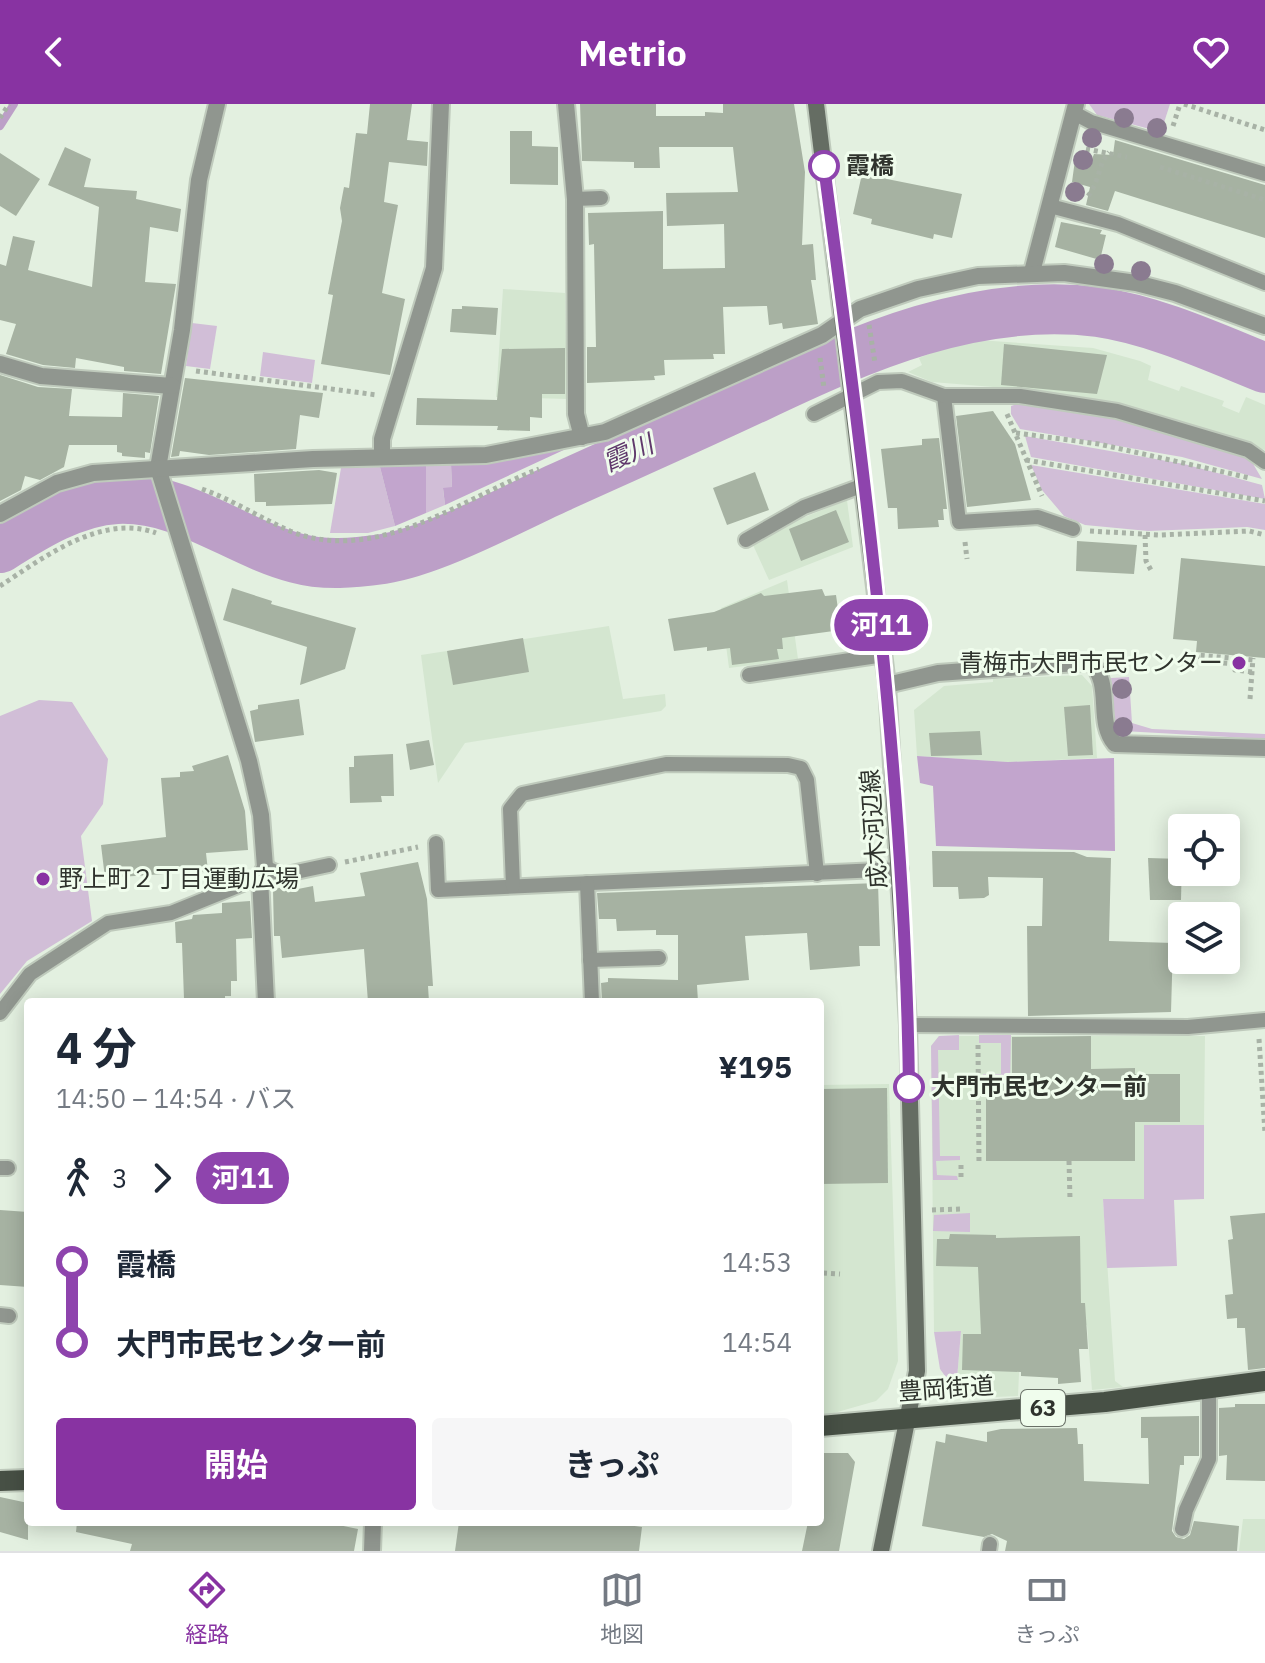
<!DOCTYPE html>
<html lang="ja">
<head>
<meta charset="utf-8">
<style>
	:root { --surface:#fff; --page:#f6f6f7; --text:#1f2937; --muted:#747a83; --line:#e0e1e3; --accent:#8833a2 }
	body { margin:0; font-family:"IBM Plex Sans","Noto Sans JP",sans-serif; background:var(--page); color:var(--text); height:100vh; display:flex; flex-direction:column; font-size:30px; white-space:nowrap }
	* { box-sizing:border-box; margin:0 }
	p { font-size:26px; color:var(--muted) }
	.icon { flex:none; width:44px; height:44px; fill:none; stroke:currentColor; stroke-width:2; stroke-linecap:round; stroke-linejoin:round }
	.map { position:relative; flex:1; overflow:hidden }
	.side { position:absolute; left:24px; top:894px; width:800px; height:528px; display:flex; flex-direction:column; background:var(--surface); border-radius:8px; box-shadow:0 4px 20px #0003 }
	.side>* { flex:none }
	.badge { padding:0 16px; border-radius:26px; font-size:28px; line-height:52px }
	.tools { position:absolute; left:1168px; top:710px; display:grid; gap:16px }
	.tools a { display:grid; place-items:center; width:72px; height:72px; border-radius:8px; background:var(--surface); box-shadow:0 4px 20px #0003; font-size:40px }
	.map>.badge { position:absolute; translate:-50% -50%; box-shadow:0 0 0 4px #fff }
	.legs { display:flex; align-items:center; gap:12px; height:88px; padding:0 32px; font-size:26px }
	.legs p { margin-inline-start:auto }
	.overview { display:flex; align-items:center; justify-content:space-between; height:136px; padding:0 32px }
	h1 { font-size:44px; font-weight:700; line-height:60px }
	.cta { display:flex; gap:16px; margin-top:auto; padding:16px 32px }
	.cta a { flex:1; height:92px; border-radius:8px; background:var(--accent); color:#fff; font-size:32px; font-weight:700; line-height:92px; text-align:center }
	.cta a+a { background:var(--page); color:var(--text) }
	ul { padding:0 32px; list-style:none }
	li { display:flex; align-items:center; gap:28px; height:80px; font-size:30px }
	li i { display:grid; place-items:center; width:12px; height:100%; margin:0 10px; background:currentColor }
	li i::after { content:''; width:20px; height:20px; margin:-10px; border:6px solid; border-radius:50%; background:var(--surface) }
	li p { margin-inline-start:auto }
	li:first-child i { background:linear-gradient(#0000 50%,currentColor 0) }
	li:last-child i { background:linear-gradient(currentColor 50%,#0000 0) }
	header { display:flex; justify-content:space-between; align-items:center; height:104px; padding:0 32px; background:var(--accent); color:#fff; font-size:36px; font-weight:700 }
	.menu { display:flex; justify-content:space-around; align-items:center; height:112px; border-top:2px solid var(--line); background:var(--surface); font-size:22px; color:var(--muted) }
	.menu a { display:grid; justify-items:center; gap:4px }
	.menu .on { color:var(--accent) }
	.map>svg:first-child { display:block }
	.built { fill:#d4e6d0 }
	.green { fill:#d1bed7 }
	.forest { fill:#c2a5cd }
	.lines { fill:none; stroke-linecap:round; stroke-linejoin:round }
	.stream { stroke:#bc9fc7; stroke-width:8 }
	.river { stroke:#bc9fc7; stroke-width:50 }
	.building { fill:#a6b2a2 }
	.lane-casing { stroke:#bfcabc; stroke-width:18 }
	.street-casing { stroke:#bfcabc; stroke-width:20 }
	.secondary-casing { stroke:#bfcabc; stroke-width:20 }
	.primary-casing { stroke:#bfcabc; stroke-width:24 }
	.path { stroke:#a8b2a6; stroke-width:5; stroke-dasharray:4 4; stroke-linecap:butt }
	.lane { stroke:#90968f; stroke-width:14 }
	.street { stroke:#90968f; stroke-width:16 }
	.secondary { stroke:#656d63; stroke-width:16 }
	.primary { stroke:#475045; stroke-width:20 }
	.tree { fill:#8a7b90 }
	.line-1-casing { stroke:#fff; stroke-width:18 }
	.line-1 { stroke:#8e44ad; stroke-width:12 }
	.stop-1-dot { fill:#fff; stroke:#8e44ad; stroke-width:4 }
	.poi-dot { fill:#8833a2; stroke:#f0fded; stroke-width:3 }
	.labels { text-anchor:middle; stroke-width:6; stroke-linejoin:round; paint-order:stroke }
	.shield { fill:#f0fded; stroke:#697067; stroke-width:2 }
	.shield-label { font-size:22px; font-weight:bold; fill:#2f332d }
	.stop-label { font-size:24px; font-weight:bold; fill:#2f332d; stroke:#f0fded; text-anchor:start }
	.poi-label { font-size:24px; fill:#2f332d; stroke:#f0fded; text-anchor:end }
	.street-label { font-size:24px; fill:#2f332d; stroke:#f0fded }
	.water-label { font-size:26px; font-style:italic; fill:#60396c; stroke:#f0fded }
</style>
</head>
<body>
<header><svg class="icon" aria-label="back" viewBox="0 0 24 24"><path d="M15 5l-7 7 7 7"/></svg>Metrio<svg class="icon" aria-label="heart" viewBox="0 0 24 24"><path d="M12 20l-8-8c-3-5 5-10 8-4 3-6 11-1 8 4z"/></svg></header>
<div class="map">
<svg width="1265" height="1447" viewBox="0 0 1265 1447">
	<rect width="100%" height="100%" fill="#e3f0e0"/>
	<g class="built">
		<polygon points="503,185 565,189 567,295 496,293"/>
		<polygon points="978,236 1093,244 1140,257 1151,262 1148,276 1179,287 1181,282 1224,297 1222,302 1239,309 1246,293 1265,301 1265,346 1118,299 1041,287 932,278 908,268 922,261 919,254 953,240"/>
		<polygon points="847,396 853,443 769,476 753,441 785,421"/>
		<polygon points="787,476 798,555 729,564 721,504"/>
		<polygon points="609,522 623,595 665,590 666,602 661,607 465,639 438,679 421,551"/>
		<polygon points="1082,571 1092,582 1097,654 1008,658 917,652 914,606 944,582 993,578 993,575"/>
		<polygon points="939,932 1205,932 1204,1021 1144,1021 1144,1096 1103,1096 1115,1277 1123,1283 1092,1286 1087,1221 1021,1225 1018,1292 972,1294 956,1287 961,1227 934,1228 931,942"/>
		<polygon points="889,980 898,1257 888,1285 876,1297 820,1313 820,981"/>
		<polygon points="1243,1415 1265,1415 1265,1447 1239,1447"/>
	</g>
	<g class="green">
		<polygon points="1089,0 1170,0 1161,28 1097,11"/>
		<polygon points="192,219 217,222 210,265 186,262"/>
		<polygon points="263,248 315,256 312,279 260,272"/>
		<polygon points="1017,300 1139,319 1249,353 1262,375 1182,353 1020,325 1011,310 1011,302"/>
		<polygon points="1025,332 1184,360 1262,381 1265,395 1031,353"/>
		<polygon points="451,360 452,384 443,385 445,401 426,409 426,361"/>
		<polygon points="1031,361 1265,400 1265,426 1247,423 1148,427 1085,421 1064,412 1042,386"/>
		<polygon points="380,363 395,422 368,429 330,429 341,364"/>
		<polygon points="1129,573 1132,619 1152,625 1265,630 1265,635 1123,627 1115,617 1111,574"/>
		<polygon points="39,596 72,598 108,655 103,700 81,732 92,817 27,857 0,890 0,612"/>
		<polygon points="959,931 959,946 938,946 940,1052 960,1052 960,1056 936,1057 937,1071 957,1072 958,1076 933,1076 931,942 939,932"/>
		<polygon points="979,931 1011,931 1010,980 983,980 983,970 1001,970 1001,939 979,939"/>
		<polygon points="1144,1021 1204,1021 1204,1095 1174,1096 1177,1162 1107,1164 1103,1095 1144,1095"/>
		<polygon points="970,1109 970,1128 933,1127 934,1111"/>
		<polygon points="961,1227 956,1287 940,1265 934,1228"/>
	</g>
	<g class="forest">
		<polygon points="568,344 445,401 443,384 452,383 451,360 490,358"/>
		<polygon points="426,361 426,409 395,422 380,363"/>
		<polygon points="917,652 1008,658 1114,654 1115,747 936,742 933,682 920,679"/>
	</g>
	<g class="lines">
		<polyline class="stream" points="0,22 14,0"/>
		<path class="river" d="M0,444C35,422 75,397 117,395C183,392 235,438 296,454C325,462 354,459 383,455C434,447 510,406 558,384C624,354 690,325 756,294C863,243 976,193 1098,208C1154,216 1213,243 1265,264"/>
	</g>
	<g class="building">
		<polygon points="370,0 412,0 407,36 428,38 427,62 389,58 384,98 398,101 382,189 405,195 390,271 321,260 333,191 328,190 342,117 340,104 344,83 349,84 356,29 367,30"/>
		<polygon points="580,0 656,0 656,12 705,12 705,8 723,9 723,0 794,0 805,68 802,141 813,140 816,176 811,176 818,220 783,225 782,219 769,221 767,202 723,203 725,250 713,250 714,255 664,256 665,271 654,272 655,276 587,279 587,243 596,243 594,140 589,141 588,109 663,107 663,165 725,164 724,120 667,122 666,89 738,88 733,43 659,43 660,64 634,64 634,58 582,57"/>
		<polygon points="510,27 532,27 532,42 558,43 558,81 510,80"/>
		<polygon points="1115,36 1265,81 1265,134 1115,87 1108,107 1086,101 1090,83 1072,78 1075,56 1090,60 1094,50 1113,51"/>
		<polygon points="65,43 91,55 84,83 137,87 136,95 181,105 178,128 150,123 145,178 176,180 161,270 124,267 124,263 76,254 75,264 43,261 6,250 16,220 0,216 0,160 6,162 13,132 35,137 28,166 92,183 99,103 48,81"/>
		<polygon points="0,49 40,75 16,112 0,102"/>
		<polygon points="862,70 962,90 952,134 934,130 933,135 871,120 872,115 853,110"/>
		<polygon points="1061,118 1102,126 1100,130 1106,131 1100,156 1055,143"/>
		<polygon points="462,202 498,204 496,231 450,228 452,205 462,205"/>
		<polygon points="1004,240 1107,251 1097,290 1001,281"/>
		<polygon points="565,244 565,290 542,290 542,314 530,313 530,327 497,326 498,322 416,321 417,294 497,296 502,245"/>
		<polygon points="0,271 38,283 72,285 69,312 122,313 123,289 159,292 150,349 145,348 145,354 122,352 122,349 117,348 117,341 69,341 64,363 40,376 25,372 21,386 0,397"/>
		<polygon points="185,274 323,289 319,314 300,311 296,345 209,351 180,347 179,352 171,353"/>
		<polygon points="993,307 1015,340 1031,396 967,403 956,312"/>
		<polygon points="939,334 947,405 943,405 944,416 938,416 939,423 898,425 897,404 888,404 881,345 922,341 922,335"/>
		<polygon points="319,366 337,369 332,400 266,402 266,398 255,398 254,370"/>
		<polygon points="755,368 769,406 727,421 713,384"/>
		<polygon points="836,406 849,438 801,457 789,425"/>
		<polygon points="1077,437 1137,441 1134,470 1076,467"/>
		<polygon points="1181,454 1265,462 1265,554 1196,548 1197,537 1173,535"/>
		<polygon points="232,484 272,497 271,500 356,524 345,565 300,581 307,543 223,516"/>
		<polygon points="822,485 825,492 836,491 841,526 782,534 783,545 777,545 779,555 732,561 730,544 707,547 707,543 674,547 668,515 714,508 761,489 764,492"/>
		<polygon points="523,534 529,568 453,581 447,547"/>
		<polygon points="299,595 304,631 255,638 250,607 258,605 258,601"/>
		<polygon points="1090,601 1093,651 1068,652 1064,603"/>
		<polygon points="980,627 982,651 931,652 929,629"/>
		<polygon points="429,636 434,661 410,666 406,640"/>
		<polygon points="393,650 394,692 381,692 382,698 350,699 349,663 354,663 354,652"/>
		<polygon points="228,651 245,707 248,746 206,749 208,767 105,774 101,741 166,733 161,674 180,673 180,668 194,667 192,662"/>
		<polygon points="932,747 1074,748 1087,753 1111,754 1109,837 1173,839 1171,908 1028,912 1027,822 1042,822 1043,774 988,773 989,791 984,794 959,795 958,783 933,783"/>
		<polygon points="1148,754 1182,755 1181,796 1150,796"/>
		<polygon points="418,758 427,795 433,882 428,882 429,898 368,898 364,845 282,854 280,832 274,832 273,785 297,781 298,785 313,782 315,798 365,792 360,769"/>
		<polygon points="878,779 880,842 859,842 860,862 810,866 807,829 745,832 749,876 697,881 698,898 602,898 601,879 608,878 608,874 678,876 678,831 656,831 656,826 617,827 616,815 599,815 597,789"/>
		<polygon points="250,797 252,834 236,835 237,877 231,877 231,892 225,892 225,897 184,895 182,839 176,839 175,818 192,815 193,811 222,809 222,799"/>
		<polygon points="1091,932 1091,965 1135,964 1135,970 1180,970 1180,1018 1135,1018 1135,1057 986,1057 986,980 1012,980 1012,933"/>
		<polygon points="887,984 888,1079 820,1080 820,985"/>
		<polygon points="0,1106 28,1108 28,1183 0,1181"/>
		<polygon points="1265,1109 1265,1264 1248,1266 1245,1224 1237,1224 1237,1214 1227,1215 1225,1191 1233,1190 1228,1136 1233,1135 1230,1112"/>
		<polygon points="950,1130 996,1131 996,1134 1080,1132 1081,1199 1085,1199 1088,1245 1079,1245 1081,1278 1058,1280 1058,1274 1021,1272 1021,1268 962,1266 963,1230 981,1230 978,1163 936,1162 937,1135 949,1135"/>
		<polygon points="1235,1300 1265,1300 1265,1377 1226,1376 1227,1351 1219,1352 1219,1304 1235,1303"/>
		<polygon points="1199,1312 1199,1352 1184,1352 1184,1361 1180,1361 1172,1427 1176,1433 1184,1435 1190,1431 1194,1417 1239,1422 1237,1447 1005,1447 1007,1437 992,1430 984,1433 922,1422 936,1337 945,1339 946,1330 987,1338 987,1328 1001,1325 1077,1324 1078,1340 1083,1340 1084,1377 1149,1380 1148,1334 1141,1334 1141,1313"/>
		<polygon points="820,1349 848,1349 855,1358 839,1447 802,1447 808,1418 820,1418"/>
		<polygon points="0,1393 28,1399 28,1436 0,1428"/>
		<polygon points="77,1418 324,1418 358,1425 354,1447 130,1447 132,1440 76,1428"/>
		<polygon points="459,1418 605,1418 642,1423 639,1447 455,1447"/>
	</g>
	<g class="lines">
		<defs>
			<g id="lane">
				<polyline points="1074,9 1091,18 1265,70"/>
				<polyline points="575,95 601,94"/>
				<polyline points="1050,102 1118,120 1265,179"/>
				<polyline points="944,292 959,418 1038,413 1073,425"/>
				<polyline points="814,310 878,278 902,277 944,292 1020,292 1117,307 1248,346 1265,358"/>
				<polyline points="746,436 804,403 864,381"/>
				<polyline points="749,571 884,551"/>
				<polyline points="436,739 438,786 901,765"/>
				<polyline points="265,763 282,771 329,761"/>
				<polyline points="587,779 592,898"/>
				<polyline points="513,782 510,705 522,690 666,660 788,661 801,664 807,676 817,770"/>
				<polyline points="590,856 659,854"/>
				<polyline points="0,909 30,870 108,819 171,809 260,773"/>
				<polyline points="908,921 1188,923 1265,916"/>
				<polyline points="0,1064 8,1064"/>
				<polyline points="0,1211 9,1212"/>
				<polyline points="1182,1425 1186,1406 1209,1355 1209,1286"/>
				<polyline points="989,1447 990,1440"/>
			</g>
			<g id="street">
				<polyline points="217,0 199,76 182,226 158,364 249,657 261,711 265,763 260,773 266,898"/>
				<polyline points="566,0 575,95 576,310 582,333"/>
				<polyline points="1032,168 1076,0"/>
				<polyline points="0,260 41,272 172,282"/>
				<polyline points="382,353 382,335 434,164 441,0"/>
				<polyline points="0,410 57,379 93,369 313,355 486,351 605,328 822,231 860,205 918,185 978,172 1064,169 1136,179 1175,189 1265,222"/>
				<path d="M887,581L938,569L1090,558C1114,580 1095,616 1115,640L1265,644"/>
				<polyline points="372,1447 373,1418"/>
			</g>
			<polyline id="secondary" points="816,0 887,581 908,921 917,1267 881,1447"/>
			<g id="primary">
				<polyline points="820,1322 1105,1298 1265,1277"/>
				<polyline points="0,1377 28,1376"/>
			</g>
		</defs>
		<use href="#lane" class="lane-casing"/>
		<use href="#street" class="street-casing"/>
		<use href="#secondary" class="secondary-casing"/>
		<use href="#primary" class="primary-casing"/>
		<g class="path">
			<polyline points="1184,0 1265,26"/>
			<polyline points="0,14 9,0"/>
			<polyline points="1173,22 1180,0"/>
			<polyline points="1086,45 1127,53"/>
			<polyline points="1160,63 1265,96"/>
			<path d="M1088,92C1099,79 1098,61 1109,48"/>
			<polyline points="869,221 875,259"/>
			<polyline points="820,254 824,284"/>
			<polyline points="196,267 377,291"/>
			<polyline points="1007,310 1042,392"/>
			<polyline points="1016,329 1099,340 1250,374"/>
			<polyline points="1026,356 1265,397"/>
			<path d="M202,385C233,396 260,414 290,427C377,462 462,394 539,365"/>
			<polyline points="1090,427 1160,431 1249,427 1265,431"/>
			<polyline points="1145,431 1146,457 1152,468"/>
			<polyline points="965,438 967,455"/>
			<path d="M0,482C43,454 101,409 156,429"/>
			<polyline points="1252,568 1235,566 1236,560 1197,557 1197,551 1253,556"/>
			<polyline points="1250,595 1253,554"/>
			<polyline points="345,758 418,743"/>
			<polyline points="1259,935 1265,1029"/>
			<polyline points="978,941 979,1060"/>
			<polyline points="1069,1057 1070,1095"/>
			<polyline points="961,1061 961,1076"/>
			<polyline points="932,1106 962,1105"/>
			<polyline points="823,1169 840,1170"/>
		</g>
		<use href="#lane" class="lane"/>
		<use href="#street" class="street"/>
		<use href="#secondary" class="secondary"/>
		<use href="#primary" class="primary"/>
	</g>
	<g class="tree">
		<circle cx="1124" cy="14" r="10"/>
		<circle cx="1157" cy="24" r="10"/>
		<circle cx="1092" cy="34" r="10"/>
		<circle cx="1083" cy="56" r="10"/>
		<circle cx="1075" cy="88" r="10"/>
		<circle cx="1104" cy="160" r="10"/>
		<circle cx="1141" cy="167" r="10"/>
		<circle cx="1122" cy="585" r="10"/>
		<circle cx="1123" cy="623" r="10"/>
	</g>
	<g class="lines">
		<defs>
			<path id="line-1" d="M824,62C864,368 905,674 909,983"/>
		</defs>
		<use href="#line-1" class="line-1-casing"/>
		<use href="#line-1" class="line-1"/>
	</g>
	<g class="stop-1-dot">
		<circle cx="824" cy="62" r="14"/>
		<circle cx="909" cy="983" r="14"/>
	</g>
	<g class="poi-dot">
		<circle cx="1239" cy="559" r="8"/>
		<circle cx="43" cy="775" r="8"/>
	</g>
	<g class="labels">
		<rect class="shield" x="1021" y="1286" width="44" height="36" rx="6"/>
		<g class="shield-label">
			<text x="1043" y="1312">63</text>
		</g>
		<g class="stop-label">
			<text x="846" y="70">霞橋</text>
			<text x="931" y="991">大門市民センター前</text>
		</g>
		<g class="poi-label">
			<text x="1223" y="567">青梅市大門市民センター</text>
			<text x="59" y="783" text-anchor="start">野上町２丁目運動広場</text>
		</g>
		<g class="street-label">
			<text transform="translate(874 725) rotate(-94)" y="8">成木河辺線</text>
			<text transform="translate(946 1285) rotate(-4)" y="8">豊岡街道</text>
		</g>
		<g class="water-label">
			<text transform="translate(628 349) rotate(-24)" y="9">霞川</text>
		</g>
	</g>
</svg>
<div class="tools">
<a><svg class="icon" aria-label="locate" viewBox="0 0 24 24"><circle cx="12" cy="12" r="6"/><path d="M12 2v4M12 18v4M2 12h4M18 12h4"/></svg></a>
<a><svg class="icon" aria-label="layers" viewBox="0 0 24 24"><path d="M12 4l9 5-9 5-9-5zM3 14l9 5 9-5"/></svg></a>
</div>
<b class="badge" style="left:881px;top:521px;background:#8e44ad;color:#fff">河11</b>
<section class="side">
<div class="overview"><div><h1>4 分</h1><p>14:50 – 14:54 · バス</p></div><b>¥195</b></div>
<div class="legs"><svg class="icon" aria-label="walk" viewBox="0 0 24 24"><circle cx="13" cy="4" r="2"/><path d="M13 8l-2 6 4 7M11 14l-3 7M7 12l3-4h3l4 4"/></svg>3<svg class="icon" aria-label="forward" viewBox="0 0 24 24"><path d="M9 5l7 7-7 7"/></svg><b class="badge" style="background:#8e44ad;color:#fff">河11</b></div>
<ul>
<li><i style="color:#8e44ad"></i><b>霞橋</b><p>14:53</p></li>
<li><i style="color:#8e44ad"></i><b>大門市民センター前</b><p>14:54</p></li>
</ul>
<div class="cta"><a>開始</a><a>きっぷ</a></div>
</section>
</div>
<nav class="menu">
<a class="on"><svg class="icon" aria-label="directions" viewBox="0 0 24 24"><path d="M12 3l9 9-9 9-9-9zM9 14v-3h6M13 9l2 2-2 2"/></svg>経路</a>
<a><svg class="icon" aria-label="map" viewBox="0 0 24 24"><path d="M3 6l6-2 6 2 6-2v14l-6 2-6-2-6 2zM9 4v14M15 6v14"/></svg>地図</a>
<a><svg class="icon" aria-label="tickets" viewBox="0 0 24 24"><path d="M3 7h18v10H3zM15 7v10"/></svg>きっぷ</a>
</nav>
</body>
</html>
